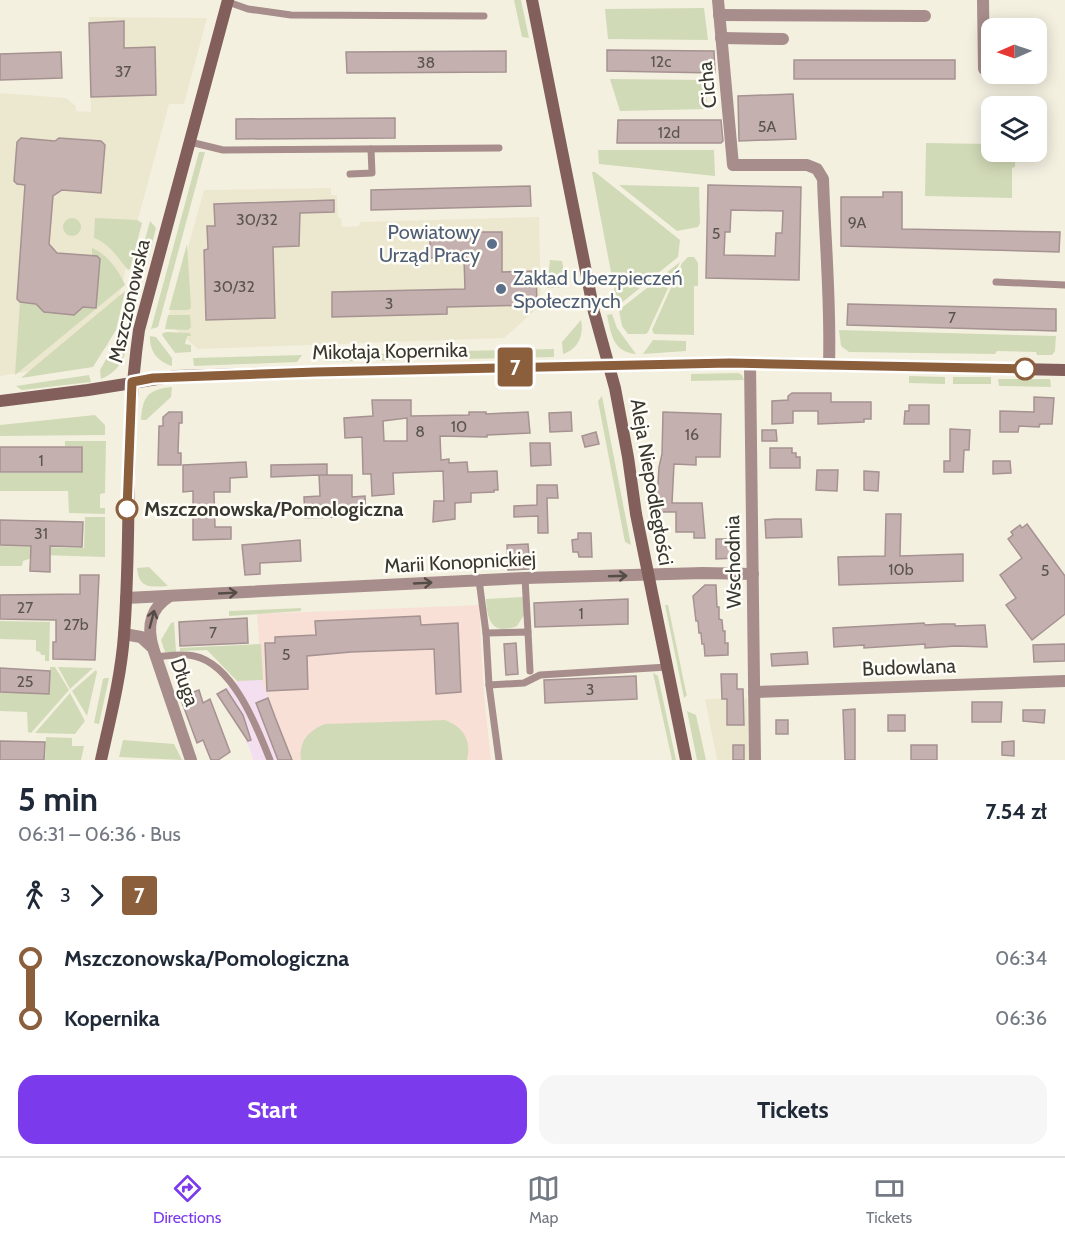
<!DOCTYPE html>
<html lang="en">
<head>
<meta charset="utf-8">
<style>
	:root { --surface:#fff; --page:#f6f6f7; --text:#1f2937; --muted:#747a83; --line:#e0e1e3; --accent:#7c3aed }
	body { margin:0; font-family:Cabin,sans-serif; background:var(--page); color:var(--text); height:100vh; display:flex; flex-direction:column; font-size:22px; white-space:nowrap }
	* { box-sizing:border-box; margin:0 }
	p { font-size:20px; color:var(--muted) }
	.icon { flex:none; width:33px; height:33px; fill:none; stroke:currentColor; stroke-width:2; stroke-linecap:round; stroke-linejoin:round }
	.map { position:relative; height:760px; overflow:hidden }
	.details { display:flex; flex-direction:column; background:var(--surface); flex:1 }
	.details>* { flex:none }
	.badge { padding:0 12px; border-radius:4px; font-size:21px; line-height:39px }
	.needle { width:39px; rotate:268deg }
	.buttons { position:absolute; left:981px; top:18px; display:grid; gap:12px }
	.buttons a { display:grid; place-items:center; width:66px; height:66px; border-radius:12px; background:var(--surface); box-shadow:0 3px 15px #0003; font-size:30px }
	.map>.badge { position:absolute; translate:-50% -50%; box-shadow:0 0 0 3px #fff }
	.legs { display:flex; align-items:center; gap:9px; height:66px; padding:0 18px; font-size:20px }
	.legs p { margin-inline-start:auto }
	.headline { display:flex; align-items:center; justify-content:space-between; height:102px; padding:0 18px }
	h1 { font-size:33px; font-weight:700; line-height:45px }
	.action { display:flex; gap:12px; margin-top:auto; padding:12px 18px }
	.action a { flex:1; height:69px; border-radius:18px; background:var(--accent); color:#fff; font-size:24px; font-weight:700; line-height:69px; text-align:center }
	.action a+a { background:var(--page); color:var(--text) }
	ul { padding:0 18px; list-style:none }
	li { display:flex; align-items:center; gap:21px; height:60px; font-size:22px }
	li i { display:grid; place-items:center; width:9px; height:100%; margin:0 8px; background:currentColor }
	li i::after { content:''; width:15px; height:15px; margin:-8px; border:4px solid; border-radius:50%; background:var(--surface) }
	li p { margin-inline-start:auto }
	li:first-child i { background:linear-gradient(#0000 50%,currentColor 0) }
	li:last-child i { background:linear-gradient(currentColor 50%,#0000 0) }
	.tabs { display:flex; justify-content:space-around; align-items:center; height:84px; border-top:2px solid var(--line); background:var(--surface); font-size:16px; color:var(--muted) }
	.tabs a { display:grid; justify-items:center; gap:3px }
	.tabs .selected { color:var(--accent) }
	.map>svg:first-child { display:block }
	.built { fill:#ece7cf }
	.industrial { fill:#f3dfef }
	.education { fill:#f8e0d6 }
	.green { fill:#d1dab7 }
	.building { fill:#c4b0af; stroke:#a59291; stroke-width:1.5; fill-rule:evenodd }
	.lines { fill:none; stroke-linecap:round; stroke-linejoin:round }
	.lane { stroke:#a78d8b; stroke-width:7 }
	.street { stroke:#a78d8b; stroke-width:12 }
	.secondary { stroke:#825f5b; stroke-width:12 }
	.oneway { stroke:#544c47 }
	.line-1-casing { stroke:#fff; stroke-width:14 }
	.line-1 { stroke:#8b5e3c; stroke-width:9 }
	.service-dot { fill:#5c6f8a; stroke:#fffdf7; stroke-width:2 }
	.stop-1-dot { fill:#fff; stroke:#8b5e3c; stroke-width:3 }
	.labels { text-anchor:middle; stroke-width:5; stroke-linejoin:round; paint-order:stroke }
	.number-label { font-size:16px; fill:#5b5550 }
	.street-label { font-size:20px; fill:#383730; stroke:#fffdf7 }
	.service-label { font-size:20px; fill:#4e5e75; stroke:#fffdf7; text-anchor:end }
	.stop-label { font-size:20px; font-weight:bold; fill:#383730; stroke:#fffdf7; text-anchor:start }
</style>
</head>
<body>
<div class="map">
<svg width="1065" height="760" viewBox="0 0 1065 760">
	<rect width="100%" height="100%" fill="#f4f0e0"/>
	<g class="built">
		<polygon points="89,17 207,18 184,104 169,104 133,238 108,345 89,362 0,376 0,93 66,98 76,106 76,111 91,112"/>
		<polygon points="331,188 331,195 337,195 338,218 341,218 342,227 359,226 360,222 539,217 541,305 504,338 198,349 167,322 204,190"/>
		<polygon points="747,698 749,760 717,760 705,699"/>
	</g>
	<polygon class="industrial" points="261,666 292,760 253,760 249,746 245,741 247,739 217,694"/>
	<polygon class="education" points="479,605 484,695 491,760 292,760 262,682 257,614"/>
	<g class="green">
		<polygon points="514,0 521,0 529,38 522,37"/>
		<polygon points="704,8 708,40 608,39 605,9"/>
		<polygon points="610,79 706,80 707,109 620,111"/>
		<polygon points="926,143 991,144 992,152 1015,152 1015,167 1012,168 1012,198 925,196"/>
		<polygon points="598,150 714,150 715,176 599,164"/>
		<polygon points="199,152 205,152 158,327 151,329"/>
		<polygon points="592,172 595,172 680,240 678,257 619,305 617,304"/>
		<polygon points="619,185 699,187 700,223 698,227 677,231"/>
		<circle cx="72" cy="227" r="9"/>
		<path d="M95,218L137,220L142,223L130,269L128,270C118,258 109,243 94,238Z"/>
		<polygon points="150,221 156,228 145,272 139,275 136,274"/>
		<polygon points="187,244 191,308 188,310 169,310"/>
		<path d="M92,248C106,253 120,272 125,285L15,375L20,302L36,304L44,312L74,315L83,307L96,308L100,259L97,256L92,255Z"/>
		<polygon points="688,257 694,257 698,263 698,286 694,286 694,335 654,334 652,330 682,263"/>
		<polygon points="550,260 562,261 567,287 547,288"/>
		<polygon points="680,262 648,332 646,334 628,334 622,326 619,310"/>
		<polygon points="125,291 116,330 93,367 21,378"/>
		<path d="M612,314L617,328L636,354C613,352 611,334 607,315Z"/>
		<polygon points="168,315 190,315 191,327 188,330 165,329"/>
		<path d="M581,320C584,336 578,349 563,354L562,342Z"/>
		<polygon points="839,330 1056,336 1055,351 1052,355 1037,355 1036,352 997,351 995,354 849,352 841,346"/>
		<path d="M125,332L129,333C127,354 122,370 101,379L100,370L119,336Z"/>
		<polygon points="167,332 190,333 191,336 187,336 185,344 191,345 191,352 175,353 162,335 163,333"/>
		<path d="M150,336L156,337L172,358V366C158,362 149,351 150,336Z"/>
		<polygon points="653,340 686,341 686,351 643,354"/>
		<polygon points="554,349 554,357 464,359 458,351"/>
		<polygon points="360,353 362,358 359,361 325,362 321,356"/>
		<polygon points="408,353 410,355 407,360 373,361 370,356 372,354"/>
		<polygon points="302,355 297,362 194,366 193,358"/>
		<polygon points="738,373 742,375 744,380 691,381 691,374"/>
		<polygon points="89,375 91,382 22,390 16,386"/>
		<polygon points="909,376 945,377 945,384 909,383"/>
		<polygon points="528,377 528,385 495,385 495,378"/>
		<rect x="953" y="377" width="38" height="7"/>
		<polygon points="998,379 1050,379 1051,387 999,386"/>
		<path d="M172,387L171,397L146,420H141C142,396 149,389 172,387Z"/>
		<polygon points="602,396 631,545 625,542 598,401"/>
		<polygon points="95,415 105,425 105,435 0,436 0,425"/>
		<polygon points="65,441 106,441 105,493 100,494 100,508 105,508 105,514 69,513 68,491 0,491 0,473 82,473 82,446 65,446"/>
		<polygon points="85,517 105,517 105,557 40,555 23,561 22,566 0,566 0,546 84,548"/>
		<path d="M149,567L168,586C150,587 139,589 137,568Z"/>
		<path d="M524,597V615L517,626C492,636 487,620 486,599Z"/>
		<polygon points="665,605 668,605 686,692 687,695 684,698"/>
		<polygon points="301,608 301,611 229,616 229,611"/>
		<polygon points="0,621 50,622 49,661 45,661 45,655 41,655 40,652 36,651 36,640 0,639"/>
		<polygon points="174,622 176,652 165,652 161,640 171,623"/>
		<polygon points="261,644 263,680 237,681 207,650 180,651 180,648"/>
		<polygon points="50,667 55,667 69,690 31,733 28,732 27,712 0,711 0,692 50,694"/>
		<polygon points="58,667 93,668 70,689"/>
		<polygon points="96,670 97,672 87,716 72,691"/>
		<polygon points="653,673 658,676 676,760 672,760"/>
		<polygon points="105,678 109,678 99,724 94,723 103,679"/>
		<polygon points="70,693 85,721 75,734 35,733"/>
		<polygon points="687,711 696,715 706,760 697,760"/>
		<path d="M445,720C463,727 472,740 467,760H301C298,742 309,730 325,724Z"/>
		<polygon points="46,737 72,738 72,746 84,746 81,760 45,760"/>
		<polygon points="123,740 174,744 182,760 119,757"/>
	</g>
	<g class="building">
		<polygon points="124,21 124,48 155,47 156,95 91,97 89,23"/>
		<polygon points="607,50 714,51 715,73 607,71"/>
		<polygon points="506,51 506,72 347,73 346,52"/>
		<polygon points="61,52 62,78 0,80 0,54"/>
		<rect x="794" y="60" width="161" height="19"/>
		<polygon points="793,94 796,139 739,141 738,96"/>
		<polygon points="395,118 395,138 236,139 236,119"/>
		<polygon points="618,120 721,120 723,141 721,143 617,143"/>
		<polygon points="21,138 55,141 59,138 101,141 105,145 101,193 62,190 53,196 49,244 57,253 97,256 100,259 96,308 83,307 74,315 44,312 36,304 20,302 17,299 25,185 17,184 14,181 17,142"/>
		<path d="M708,185L801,187L799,280L706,278ZM731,210L783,211L782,233H776L775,256L724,255L725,232H730Z"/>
		<polygon points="530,186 531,206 371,210 371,190"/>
		<polygon points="883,192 902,192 902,229 1060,232 1059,252 841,246 841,197 883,197"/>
		<polygon points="334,200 334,212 300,213 299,246 273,247 275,318 206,320 204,250 208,249 207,226 215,226 214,204"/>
		<polygon points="430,232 502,232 502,272 536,271 537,305 447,307 447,314 332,317 332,292 465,289 464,258 430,258"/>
		<polygon points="848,304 1056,309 1056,331 847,325"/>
		<polygon points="792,393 831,393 831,402 871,402 871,419 864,419 864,422 818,424 818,411 793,411 793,423 772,424 772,401 788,400 788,396"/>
		<polygon points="1034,397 1054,398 1052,424 1040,424 1039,427 1019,426 1018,432 1000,432 1000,411 1034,412"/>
		<path d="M372,400H411V416L469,415V412H486V414L528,412L530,433L487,435V437L440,436L441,460L449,459V463L467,462L468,472L497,471L498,490H494V492L471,493V502L455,503V519L433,522L434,501H444L443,471L393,473L394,494L372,496L371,474H363L362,437L345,438L344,418L373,416ZM407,418V441H384L383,421Z"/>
		<polygon points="909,405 929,405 929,424 904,424 905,411 909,411"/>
		<polygon points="169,412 182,412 182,423 179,423 178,453 181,453 181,465 158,465 159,426 163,426 163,417"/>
		<polygon points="571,412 572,431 550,432 549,413"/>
		<polygon points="663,412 721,414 720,457 696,457 696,465 674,464 672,503 702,503 705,538 694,538 694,532 676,532 676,512 654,512 654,486 658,484 659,467 662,454"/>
		<polygon points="950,429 970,430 969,450 964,450 963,472 944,472 944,461 950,461"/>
		<polygon points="762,430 776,430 777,441 762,441"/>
		<polygon points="596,432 599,444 585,447 582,436"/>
		<polygon points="530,443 550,443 551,465 531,466"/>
		<rect x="0" y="447" width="82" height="25"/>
		<polygon points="770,448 792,448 792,453 796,453 796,457 800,457 800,468 770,468"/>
		<polygon points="993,461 1010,461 1011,473 993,474"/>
		<polygon points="246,462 247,477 230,478 230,492 214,492 215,527 231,527 231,539 193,540 193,491 183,492 183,465"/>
		<polygon points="327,464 327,475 320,475 352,475 352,497 365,496 366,516 305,518 304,497 320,496 319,475 271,477 271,465"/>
		<polygon points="817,470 838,470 837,491 816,490"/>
		<polygon points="864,471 879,472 878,491 864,490"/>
		<polygon points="537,485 557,485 558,498 547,498 548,533 538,533 538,516 514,517 514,506 537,505"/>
		<polygon points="886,514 901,514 900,556 963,554 963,581 839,585 838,557 885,556"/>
		<polygon points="775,519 801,519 802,537 766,538 765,520"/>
		<polygon points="0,520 83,522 82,547 50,546 50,572 30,571 31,546 0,545"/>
		<polygon points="1027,524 1065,576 1065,614 1032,640 1006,605 1016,598 1000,575 1022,558 1008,539 1013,535 1011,532 1020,525 1022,528"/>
		<polygon points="578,533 591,533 592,557 579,557 578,552 573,552 572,540 578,539"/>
		<polygon points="716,539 736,539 735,558 716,559"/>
		<polygon points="300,540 301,561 260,563 260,574 245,575 242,545"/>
		<polygon points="528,544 530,569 508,570 507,545"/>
		<polygon points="80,575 99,575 95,660 53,659 53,642 56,642 56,620 0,619 0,595 80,594"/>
		<polygon points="705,585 716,585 717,607 719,607 719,619 722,620 723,631 725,631 725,643 728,643 728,655 705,656 704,644 702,644 701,633 699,633 698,621 696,621 693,596"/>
		<polygon points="628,599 628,624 535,627 534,603"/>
		<polygon points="420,616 421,625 458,623 461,692 436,694 434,649 351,652 307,656 308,689 267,691 265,643 275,643 275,637 316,635 315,621"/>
		<polygon points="247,618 248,643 180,646 179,622"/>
		<polygon points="924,623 925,625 943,624 955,624 955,626 985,625 987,647 956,646 925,648 925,644 864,648 864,645 834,647 833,628"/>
		<polygon points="516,643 518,674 506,675 504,644"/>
		<polygon points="1065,644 1065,661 1034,662 1033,645"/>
		<polygon points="807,652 808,664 772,666 771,654"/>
		<polygon points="0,668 50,671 49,694 0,692"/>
		<polygon points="721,674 737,674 737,689 743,689 744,725 727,725 727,699 722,699"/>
		<polygon points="636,676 637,699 545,703 544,680"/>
		<polygon points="226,689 243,715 251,740 248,741 217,694"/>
		<polygon points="199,690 203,703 210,699 230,752 218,760 211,760 203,740 197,743 180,697"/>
		<polygon points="268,698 275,717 292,760 278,760 256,703"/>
		<polygon points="972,702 1002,702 1001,722 972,722"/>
		<polygon points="855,709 855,760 845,760 843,710"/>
		<polygon points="1023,710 1045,710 1044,723 1023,721"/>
		<rect x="888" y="715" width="17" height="16"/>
		<rect x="776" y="720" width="12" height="14"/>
		<polygon points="0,741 45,742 44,760 0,760"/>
		<polygon points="1014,741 1014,756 1002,755 1002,742"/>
		<rect x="733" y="745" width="11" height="15"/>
		<rect x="911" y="745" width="26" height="15"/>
	</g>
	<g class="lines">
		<g class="lane">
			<polyline points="228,2 248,9 291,15 484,16"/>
			<polyline points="190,142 223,150 499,148"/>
			<polyline points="350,174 372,173 371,149"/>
			<polyline points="996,282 1065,285"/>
			<polyline points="525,578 528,632"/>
			<polyline points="479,580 486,633 489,685 499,760"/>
			<polyline points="486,633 528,632 530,671"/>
			<path d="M156,657C168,656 182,653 194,656C233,664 257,727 270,760"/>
			<polyline points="489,685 524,683 540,675 667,667"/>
		</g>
		<g class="street">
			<path d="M718,0L733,165H807L817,169L823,179C825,241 831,302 829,364"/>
			<polyline points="983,0 984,69"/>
			<polyline points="719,15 925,16"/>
			<polyline points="721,38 783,39"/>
			<polyline points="750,363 755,760"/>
			<polyline points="126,598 525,578 703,573 753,574"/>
			<polyline points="124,634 141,637 153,648 191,760"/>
			<path d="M153,648C147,627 149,609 170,596"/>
			<polyline points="754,692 1065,681"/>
		</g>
		<g class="secondary">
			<polyline points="532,0 594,312 615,388 628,457 636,514 686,760"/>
			<polyline points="0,401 88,390 176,376 316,372 750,363 1065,370"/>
			<path d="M101,760C110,719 121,677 124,635C132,532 124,433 139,330L228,0"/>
		</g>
	</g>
	<defs><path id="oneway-shaft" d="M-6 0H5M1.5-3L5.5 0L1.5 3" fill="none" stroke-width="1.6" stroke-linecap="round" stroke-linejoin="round" transform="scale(1.5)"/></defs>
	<g class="oneway">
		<use href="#oneway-shaft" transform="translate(618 576) rotate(-2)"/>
		<use href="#oneway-shaft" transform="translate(423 583) rotate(-3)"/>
		<use href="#oneway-shaft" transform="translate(228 593) rotate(-3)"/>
		<use href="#oneway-shaft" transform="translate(152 619) rotate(-75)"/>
	</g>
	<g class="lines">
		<defs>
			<polyline id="line-1" points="127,509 132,382 153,378 316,372 730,363 1025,369"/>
		</defs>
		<use href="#line-1" class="line-1-casing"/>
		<use href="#line-1" class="line-1"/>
	</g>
	<g class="service-dot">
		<circle cx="492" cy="244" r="6"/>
		<circle cx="501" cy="289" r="6"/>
	</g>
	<g class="stop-1-dot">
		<circle cx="1025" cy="369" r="10"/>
		<circle cx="127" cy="509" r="10"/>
	</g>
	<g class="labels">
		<g class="number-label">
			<text x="661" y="67">12c</text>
			<text x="426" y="68">38</text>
			<text x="123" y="77">37</text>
			<text x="767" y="132">5A</text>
			<text x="669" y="138">12d</text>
			<text x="257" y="225">30/32</text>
			<text x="857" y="228">9A</text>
			<text x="716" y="239">5</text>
			<text x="234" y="292">30/32</text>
			<text x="389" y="309">3</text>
			<text x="952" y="323">7</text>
			<text x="459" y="432">10</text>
			<text x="420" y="437">8</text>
			<text x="692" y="440">16</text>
			<text x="41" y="466">1</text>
			<text x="41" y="539">31</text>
			<text x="901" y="575">10b</text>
			<text x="1045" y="576">5</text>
			<text x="25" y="613">27</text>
			<text x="581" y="619">1</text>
			<text x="76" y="630">27b</text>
			<text x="213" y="638">7</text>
			<text x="286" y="660">5</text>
			<text x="25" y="687">25</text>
			<text x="590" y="695">3</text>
		</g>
		<g class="street-label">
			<text transform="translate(707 85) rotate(-96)" y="7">Cicha</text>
			<text transform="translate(129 301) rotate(-77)" y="7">Mszczonowska</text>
			<text transform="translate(390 351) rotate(-1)" y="7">Mikołaja Kopernika</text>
			<text transform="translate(652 482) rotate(80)" y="7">Aleja Niepodległości</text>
			<text transform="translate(460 562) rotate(-3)" y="7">Marii Konopnickiej</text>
			<text transform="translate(733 562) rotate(-91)" y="7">Wschodnia</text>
			<text transform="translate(909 667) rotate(-2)" y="7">Budowlana</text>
			<text transform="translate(185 682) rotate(71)" y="7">Długa</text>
		</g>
		<g class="service-label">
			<text x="480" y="239">Powiatowy<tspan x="480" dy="23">Urząd Pracy</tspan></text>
			<text x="513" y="285" text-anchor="start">Zakład Ubezpieczeń<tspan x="513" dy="23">Społecznych</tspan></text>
		</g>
		<g class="stop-label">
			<text x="144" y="516">Mszczonowska/Pomologiczna</text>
		</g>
	</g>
</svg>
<div class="buttons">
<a><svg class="needle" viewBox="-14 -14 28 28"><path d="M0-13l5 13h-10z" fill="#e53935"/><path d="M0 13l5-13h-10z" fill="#747a83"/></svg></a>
<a><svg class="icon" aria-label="layers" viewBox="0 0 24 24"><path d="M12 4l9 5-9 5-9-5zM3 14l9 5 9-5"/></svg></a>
</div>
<b class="badge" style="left:515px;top:367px;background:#8b5e3c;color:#fff">7</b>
</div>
<section class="details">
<div class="headline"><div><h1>5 min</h1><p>06:31 – 06:36 · Bus</p></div><b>7.54 zł</b></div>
<div class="legs"><svg class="icon" aria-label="walk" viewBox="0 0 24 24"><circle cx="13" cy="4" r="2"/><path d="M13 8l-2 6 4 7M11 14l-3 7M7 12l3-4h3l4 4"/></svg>3<svg class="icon" aria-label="forward" viewBox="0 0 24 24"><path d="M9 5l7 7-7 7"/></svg><b class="badge" style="background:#8b5e3c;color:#fff">7</b></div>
<ul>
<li><i style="color:#8b5e3c"></i><b>Mszczonowska/Pomologiczna</b><p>06:34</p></li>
<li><i style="color:#8b5e3c"></i><b>Kopernika</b><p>06:36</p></li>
</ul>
<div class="action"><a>Start</a><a>Tickets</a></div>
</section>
<nav class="tabs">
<a class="selected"><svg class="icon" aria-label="directions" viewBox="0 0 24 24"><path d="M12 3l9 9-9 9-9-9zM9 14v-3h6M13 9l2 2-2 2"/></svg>Directions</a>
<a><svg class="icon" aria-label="map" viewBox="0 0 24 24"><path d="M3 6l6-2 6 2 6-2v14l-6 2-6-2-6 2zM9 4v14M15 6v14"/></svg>Map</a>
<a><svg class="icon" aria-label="tickets" viewBox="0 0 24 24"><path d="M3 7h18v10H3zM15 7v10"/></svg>Tickets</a>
</nav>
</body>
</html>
